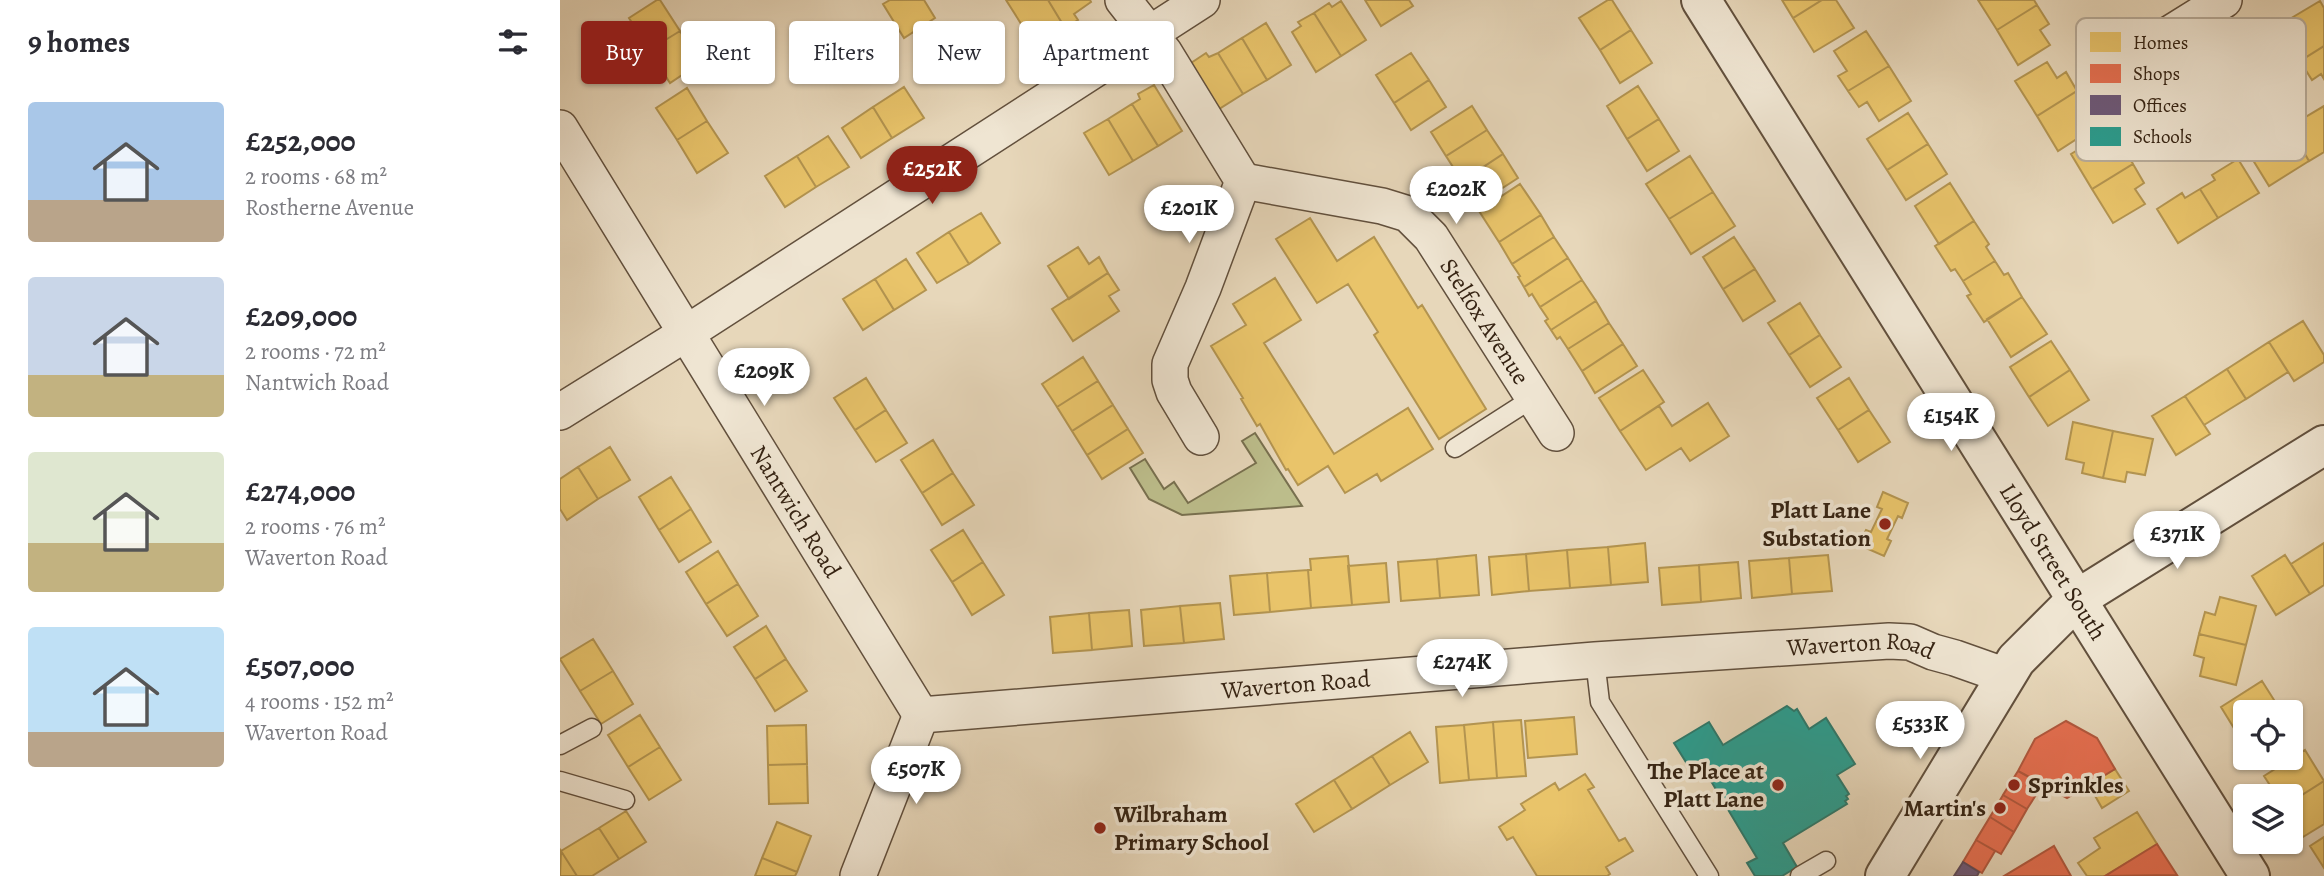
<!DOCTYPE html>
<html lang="en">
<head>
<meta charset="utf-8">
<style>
	body { margin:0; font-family:Alegreya,serif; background:#f7f7f7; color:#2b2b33; height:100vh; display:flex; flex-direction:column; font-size:26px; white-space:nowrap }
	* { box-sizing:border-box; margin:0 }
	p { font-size:23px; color:#7c7c81 }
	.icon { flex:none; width:38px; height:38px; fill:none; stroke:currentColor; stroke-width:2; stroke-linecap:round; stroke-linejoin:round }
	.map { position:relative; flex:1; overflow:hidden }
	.sheet { display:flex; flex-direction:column; background:#fff; width:560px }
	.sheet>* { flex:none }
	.guide { position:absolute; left:21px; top:21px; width:665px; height:63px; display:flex; gap:14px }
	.buttons { position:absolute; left:1673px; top:700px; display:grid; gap:14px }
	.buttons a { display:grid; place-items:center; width:70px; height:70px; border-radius:7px; background:#fff; box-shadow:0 2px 5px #0004; font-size:35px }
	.price { position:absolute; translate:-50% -60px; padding:0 16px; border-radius:24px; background:#fff; color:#222; font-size:23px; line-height:46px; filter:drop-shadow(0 2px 4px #0008) }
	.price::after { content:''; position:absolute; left:50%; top:42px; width:21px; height:16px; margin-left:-10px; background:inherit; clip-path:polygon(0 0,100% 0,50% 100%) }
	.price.on { background:#8f2418; color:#fff }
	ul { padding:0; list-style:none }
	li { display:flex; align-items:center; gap:21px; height:175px; padding:0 28px }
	li span { display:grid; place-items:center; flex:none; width:196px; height:140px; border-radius:7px; color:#555 }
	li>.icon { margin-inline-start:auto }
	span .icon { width:84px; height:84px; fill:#fffc; stroke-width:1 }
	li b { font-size:30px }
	h2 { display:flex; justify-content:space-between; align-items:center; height:84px; padding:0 28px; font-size:30px }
	.tag { padding:0 24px; border-radius:7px; background:#fff; box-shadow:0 2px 5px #0004; font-size:24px; line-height:63px }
	.tag.on { background:#8f2418; color:#fff }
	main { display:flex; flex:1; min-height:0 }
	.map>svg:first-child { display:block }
</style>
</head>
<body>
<main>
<section class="sheet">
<h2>9 homes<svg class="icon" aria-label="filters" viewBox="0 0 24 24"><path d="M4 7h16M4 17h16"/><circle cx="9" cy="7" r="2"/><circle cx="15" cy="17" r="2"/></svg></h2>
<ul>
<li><span style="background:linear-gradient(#a9c7e8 70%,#b9a48a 0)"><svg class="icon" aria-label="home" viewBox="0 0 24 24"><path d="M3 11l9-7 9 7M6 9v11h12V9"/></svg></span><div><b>£252,000</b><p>2 rooms · 68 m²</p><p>Rostherne Avenue</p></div></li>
<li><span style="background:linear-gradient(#c9d6e8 70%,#c2b280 0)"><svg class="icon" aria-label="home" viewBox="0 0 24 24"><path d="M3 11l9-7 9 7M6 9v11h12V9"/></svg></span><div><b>£209,000</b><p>2 rooms · 72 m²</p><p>Nantwich Road</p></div></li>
<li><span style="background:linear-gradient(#dfe7d0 65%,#c2b280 0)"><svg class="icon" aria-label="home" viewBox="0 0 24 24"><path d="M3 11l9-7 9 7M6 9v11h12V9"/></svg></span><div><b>£274,000</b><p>2 rooms · 76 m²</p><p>Waverton Road</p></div></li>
<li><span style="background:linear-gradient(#bfe0f5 75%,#b9a48a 0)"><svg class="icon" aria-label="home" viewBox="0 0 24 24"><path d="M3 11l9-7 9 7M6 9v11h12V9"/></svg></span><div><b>£507,000</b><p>4 rooms · 152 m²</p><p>Waverton Road</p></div></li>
</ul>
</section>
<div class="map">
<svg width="1764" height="876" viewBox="0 0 1764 876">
	<rect width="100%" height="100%" fill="#e7d7ba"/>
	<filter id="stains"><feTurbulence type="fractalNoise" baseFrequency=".00286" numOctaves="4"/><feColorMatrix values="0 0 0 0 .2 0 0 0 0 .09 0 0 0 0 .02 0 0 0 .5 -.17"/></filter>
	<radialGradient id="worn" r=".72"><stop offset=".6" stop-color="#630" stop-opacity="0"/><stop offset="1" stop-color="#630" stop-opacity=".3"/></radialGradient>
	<!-- green -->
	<path fill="#bcbd8b" stroke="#78704f" stroke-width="2" d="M695 433 742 506 622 515 589 499 570 468 585 459 604 489 614 482 628 503 696 463 682 441Z"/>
	<!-- homes -->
	<path fill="#e9c46a" stroke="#b39450" stroke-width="2" d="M97 0H100L120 31 89 50 69 18Z
		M330 0H364L375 18 344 38 323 4Z
		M446 0H488L505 28 493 35 489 30 472 41Z
		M488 0H530L531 2 514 14 518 20 505 28Z
		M805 0H849L853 6 821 26Z
		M1048 0H1052L1071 30 1040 50 1019 18Z
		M1222 0H1262L1233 18Z
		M1262 0H1276L1294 28 1254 52 1233 18Z
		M1418 0H1474L1477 5 1437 30Z
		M781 1 806 40 781 56 754 13 769 3 772 7Z
		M1760 1 1764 8V46L1740 61 1729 42 1738 37 1728 20Z
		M1477 5 1489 24 1480 30 1490 45 1458 65 1437 30Z
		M754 13 781 56 756 72 732 32 741 26 738 22Z
		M706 23 731 65 707 80 682 38Z
		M1071 30 1092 63 1060 83 1040 50Z
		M120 31 140 63 110 83 89 50Z
		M1306 31 1329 66 1288 91 1278 76 1287 71 1274 51Z
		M682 38 707 80 683 94 658 53Z
		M1764 46V79L1761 74 1752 80 1740 61Z
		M646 53 649 57 658 53 683 94 659 109 631 63Z
		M851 53 869 80 834 103 816 75Z
		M1487 62 1497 78 1506 72 1517 91 1477 116 1455 81Z
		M1329 66 1351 101 1319 121 1307 102 1299 107 1288 91Z
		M869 80 886 107 851 130 834 103Z
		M594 85 622 131 598 146 572 104 580 99 578 94Z
		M1078 86 1099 119 1067 139 1047 106Z
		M344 87 364 118 332 138 313 107Z
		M127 88 147 121 117 140 96 108Z
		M1517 91 1529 110 1520 116 1529 131 1498 151 1477 116Z
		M572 104 598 146 573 161 548 119Z
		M912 106 927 130 886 156 871 132Z
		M1764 106V152L1749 161 1732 132 1746 123 1744 118Z
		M313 107 332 138 301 158 282 128Z
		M1348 113 1368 144 1327 170 1307 139Z
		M548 119 573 161 549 175 524 133Z
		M1099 119 1119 151 1087 171 1067 139Z
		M147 121 168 153 137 173 117 140Z
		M927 130 943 154 902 181 886 156Z
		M1732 132 1749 161 1709 186 1688 152 1714 136 1717 141Z
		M1542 135 1552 151 1561 145 1573 164 1532 189 1511 154Z
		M268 136 289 167 256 187 237 156Z
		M1368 144 1387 174 1346 200 1327 170Z
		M943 154 958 178 913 207 902 190 906 188 902 181Z
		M237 156 256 187 225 207 205 176Z
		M1130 156 1153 192 1109 219 1086 184Z
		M1678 159 1699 193 1658 218 1640 189 1655 180 1652 175Z
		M1573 164 1584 183 1575 189 1585 204 1553 223 1532 189Z
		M1390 183 1414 221 1379 244 1355 206Z
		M960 184 981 215 939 242 919 211Z
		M1640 189 1658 218 1618 243 1597 209 1622 193 1625 198Z
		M1153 192 1175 226 1131 254 1109 219Z
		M421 213 440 243 409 264 389 232Z
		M981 215 994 237 952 264 939 242Z
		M750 218 777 261 814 237 858 308 862 305 926 409 879 439 814 335 818 332 788 284 757 303 716 239Z
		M1414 221 1429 244 1426 247 1435 261 1403 281 1395 269 1391 271 1375 246Z
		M389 232 409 264 377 283 357 253Z
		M994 237 1008 258 964 287 958 277 960 276 952 264Z
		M1174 237 1195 269 1163 289 1143 257Z
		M518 247 529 264 539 257 548 273 509 299 488 266Z
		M1008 258 1022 280 980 307 972 294 969 296 964 287Z
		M346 259 366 290 334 310 315 279Z
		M1435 261 1444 275 1448 273 1462 297 1424 322 1407 296 1411 294 1403 281Z
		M1195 269 1215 301 1183 321 1163 289Z
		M548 273 559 290 549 296 559 311 513 341 492 309Z
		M715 278 741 320 704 343 774 454 848 408 873 449 821 481 817 474 785 493 768 466 738 485 728 469 726 470 700 424 697 426 681 399 683 398 651 346 686 325 673 304Z
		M315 279 334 310 303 330 283 299Z
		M1022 280 1036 301 991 330 985 321 988 319 980 307Z
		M1462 297 1487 334 1451 357 1427 319Z
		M1036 301 1049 323 1008 349 1000 337 997 339 991 330Z
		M1240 303 1260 335 1229 355 1208 323Z
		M1743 321 1764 355V362L1734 381 1709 342Z
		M1049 323 1063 344 1022 371 1008 349Z
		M1260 335 1281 367 1250 387 1229 355Z
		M1491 341 1510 370 1469 397 1450 367Z
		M1709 342 1728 372 1686 399 1667 369Z
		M1063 344 1077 366 1035 393 1022 371Z
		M523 357 538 381 497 407 482 384Z
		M1667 369 1686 399 1644 425 1625 396Z
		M1083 370 1104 402 1060 431 1039 398Z
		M1510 370 1529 400 1488 426 1469 397Z
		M306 378 326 410 295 430 274 398Z
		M1289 378 1309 410 1278 430 1257 398Z
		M538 381 553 405 512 431 497 407Z
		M1625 396 1650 434 1616 455 1592 416Z
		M1148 403 1169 436 1130 461 1121 448 1086 470 1060 431 1099 406 1112 426Z
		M553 405 568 429 527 455 512 431Z
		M326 410 347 443 316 462 295 430Z
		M1309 410 1330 442 1298 462 1278 430Z
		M1513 422 1553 431 1543 478 1522 473 1524 463 1506 459Z
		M568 429 583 453 542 479 527 455Z
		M1553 431 1593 439 1585 475 1567 472 1565 482 1543 478Z
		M373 440 393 473 362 493 341 460Z
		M50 447 70 480 38 499 18 467Z
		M18 467 38 499 7 520 0 509V479Z
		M393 473 414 505 382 525 362 493Z
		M111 477 131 509 99 530 79 497Z
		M1323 492 1348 503 1342 518 1338 516 1327 539 1331 541 1324 556 1299 545 1306 530 1311 532 1322 509 1317 507Z
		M131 509 151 542 119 562 99 530Z
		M403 530 423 562 392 582 371 550Z
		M1085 543 1088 582 1051 585 1048 547Z
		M1764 543V585L1750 594 1731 564Z
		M1048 547 1051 585 1010 588 1007 550Z
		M1007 550 1010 588 969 591 966 554Z
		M158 551 178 584 146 604 126 572Z
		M966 554 969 591 932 595 929 557Z
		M916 555 919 595 880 598 877 559Z
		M1268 555 1272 591 1232 594 1229 558Z
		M1725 555 1750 594 1716 615 1692 576Z
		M788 556 792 605 751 608 748 570H751L750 559Z
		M1229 558 1232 594 1192 598 1189 561Z
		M877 559 880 598 841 601 838 562Z
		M423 562 444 595 412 615 392 582Z
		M1178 562 1181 598 1141 602 1139 565Z
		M826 563 829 602 792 605 788 566Z
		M1139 565 1141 602 1102 605 1099 568Z
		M748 570 751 608 710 612 707 573Z
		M707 573 710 612 674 615 670 576Z
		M178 584 198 616 167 636 146 604Z
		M1660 597 1696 606 1686 645 1639 634 1645 612 1655 615Z
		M660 603 664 639 624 643 620 606Z
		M620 606 624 643 584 646 581 610Z
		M569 610 572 646 532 650 529 613Z
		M529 613 532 650 493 653 490 617Z
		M206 626 226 659 195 679 174 647Z
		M1639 634 1686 645 1676 685 1640 676 1644 658 1634 655Z
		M33 639 53 671 20 691 0 659Z
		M226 659 247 691 215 711 195 679Z
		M53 671 73 704 41 724 20 691Z
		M1702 681 1721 711 1685 712V734L1680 738 1661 707Z
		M80 715 100 747 68 767 48 735Z
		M1014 717 1017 754 968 758 965 721Z
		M961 720 966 776 937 778 933 722Z
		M933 722 937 778 909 780 904 725Z
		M246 725 247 764 208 765 207 726Z
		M904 725 909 780 880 783 876 727Z
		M850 732 868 762 830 785 812 756Z
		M100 747 121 780 89 800 68 767Z
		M1745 750 1764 781 1731 802V796H1717L1704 776Z
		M812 756 830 785 792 809 774 780Z
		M247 764 248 803 209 804 208 765Z
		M1555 769 1569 791 1542 808 1529 785Z
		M1025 774 1034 787 1028 790 1059 841 1065 838 1073 851 1046 867 1050 874 1047 876H977L953 837 947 840 939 827 965 810 961 804 995 783 999 790Z
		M774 780 792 809 754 832 736 804Z
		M1764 781V824L1743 837 1731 818V802Z
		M66 811 86 842 59 859 39 828Z
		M1577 812 1597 844 1545 876H1527L1518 863 1540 848 1534 838Z
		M217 822 251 836 237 872 202 858Z
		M39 828 59 859 32 876H17L1 851Z
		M1764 837V868L1750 846Z
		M1 851 17 876H0Z
		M202 858 237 872 235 876H195Z"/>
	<!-- shops -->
	<path fill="#e76f51" stroke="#b2583e" stroke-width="2" d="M1506 721 1537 738 1555 769 1507 798 1458 771 1475 739Z
		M1458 771 1483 784 1467 809 1443 795Z
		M1443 795 1467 809 1454 832 1430 817Z
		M1430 817 1454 832 1441 854 1416 840Z
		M1416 840 1435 851 1422 873 1403 862Z
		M1597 844 1617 875 1545 876Z
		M1494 846 1511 876H1444Z"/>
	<!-- offices -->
	<path fill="#6d597a" stroke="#5c495b" stroke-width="2" d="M1403 862 1419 872 1417 876H1394Z"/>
	<!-- schools -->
	<path fill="#2a9d8f" stroke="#2d786a" stroke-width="2" d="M1227 706 1234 711 1237 709 1249 729 1266 718 1295 764 1277 775 1289 794 1286 796 1288 799 1285 801 1287 804 1223 843 1237 867 1222 876H1195L1187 863 1197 858 1139 761 1129 767 1114 743 1149 722 1163 745Z"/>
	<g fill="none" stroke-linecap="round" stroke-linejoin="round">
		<!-- service casing -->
		<g stroke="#62503d" stroke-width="21">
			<path id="service" d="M895 448 973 398
				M1035 660 1040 702 1149 876
				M0 745 32 728
				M0 781 65 800
				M1240 876 1266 861"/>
		</g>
		<!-- minor casing -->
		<g stroke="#62503d" stroke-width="38">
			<g id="minor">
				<path d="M563 0 604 52 683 181 643 288 610 364V380L614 392 641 437"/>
				<path d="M1603 38 1664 0"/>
				<path id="s1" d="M0 128 361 715"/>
				<path id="s2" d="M683 181 822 206 848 214 871 237 996 433"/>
				<path d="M0 412 125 334 642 0"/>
				<path id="s3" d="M361 715 1035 660 1329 641 1350 642 1373 652 1395 658 1446 676"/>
				<path d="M298 876 361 715"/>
			</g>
		</g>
		<!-- tertiary casing -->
		<g stroke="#62503d" stroke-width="42">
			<g id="tertiary">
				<path id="s4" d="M1141 0 1690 876"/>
				<path d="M1325 876 1456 660 1517 599 1764 445"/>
			</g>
		</g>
		<!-- service -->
		<use href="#service" stroke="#efe5d2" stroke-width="18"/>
		<!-- minor -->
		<use href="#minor" stroke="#efe5d2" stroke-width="35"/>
		<!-- tertiary -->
		<use href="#tertiary" stroke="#efe5d2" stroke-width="38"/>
	</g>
	<!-- markers -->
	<g fill="#8f2418" stroke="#efe5d2" stroke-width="2.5">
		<circle cx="1325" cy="524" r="7"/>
		<circle cx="1218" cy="785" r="7"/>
		<circle cx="1454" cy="785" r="7"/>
		<circle cx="1440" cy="808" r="7"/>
		<circle cx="540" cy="828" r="7"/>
	</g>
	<g text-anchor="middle" stroke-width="7" stroke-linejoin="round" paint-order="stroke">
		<!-- street labels -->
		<g font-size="24" fill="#352313" stroke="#efe5d2">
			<text dy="8" stroke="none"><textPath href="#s2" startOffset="301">Stelfox Avenue</textPath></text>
			<text dy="8" stroke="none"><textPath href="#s1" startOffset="450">Nantwich Road</textPath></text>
			<text dy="8" stroke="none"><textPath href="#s4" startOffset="663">Lloyd Street South</textPath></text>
			<text dy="8" stroke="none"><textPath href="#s3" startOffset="943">Waverton Road</textPath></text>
			<text dy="8" stroke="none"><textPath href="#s3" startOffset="376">Waverton Road</textPath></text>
		</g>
		<!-- poi labels -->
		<g font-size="24" font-weight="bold" fill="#352313" stroke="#efe5d2" text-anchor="end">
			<text x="1311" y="518">Platt Lane<tspan x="1311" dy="28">Substation</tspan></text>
			<text x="1204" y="779">The Place at<tspan x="1204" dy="28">Platt Lane</tspan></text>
			<text x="1468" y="793" text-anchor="start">Sprinkles</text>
			<text x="1426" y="816">Martin's</text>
			<text x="554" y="822" text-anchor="start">Wilbraham<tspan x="554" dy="28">Primary School</tspan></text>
		</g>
	</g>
	<!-- legend -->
	<rect x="1516" y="18" width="230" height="143" rx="10" fill="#efe5d2" stroke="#b7ab99" stroke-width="2"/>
	<rect x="1530" y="32" width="31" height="20" fill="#e9c46a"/>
	<rect x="1530" y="64" width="31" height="19" fill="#e76f51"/>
	<rect x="1530" y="95" width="31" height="20" fill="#6d597a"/>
	<rect x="1530" y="127" width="31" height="19" fill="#2a9d8f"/>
	<g font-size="19" fill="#352313">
		<text x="1573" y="49">Homes</text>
		<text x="1573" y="80">Shops</text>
		<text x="1573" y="112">Offices</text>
		<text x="1573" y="143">Schools</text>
	</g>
	<rect width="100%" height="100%" filter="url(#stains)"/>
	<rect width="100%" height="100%" fill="url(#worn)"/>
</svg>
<div class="buttons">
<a><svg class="icon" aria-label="locate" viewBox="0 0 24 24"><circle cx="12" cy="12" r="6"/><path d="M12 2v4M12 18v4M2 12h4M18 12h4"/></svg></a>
<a><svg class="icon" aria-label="layers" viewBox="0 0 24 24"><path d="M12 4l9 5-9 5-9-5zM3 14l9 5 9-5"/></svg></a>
</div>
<b class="price on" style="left:372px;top:206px">£252K</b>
<b class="price" style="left:896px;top:226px">£202K</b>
<b class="price" style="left:629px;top:245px">£201K</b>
<b class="price" style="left:204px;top:408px">£209K</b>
<b class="price" style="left:1391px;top:453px">£154K</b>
<b class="price" style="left:1617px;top:571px">£371K</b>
<b class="price" style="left:902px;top:699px">£274K</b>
<b class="price" style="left:1360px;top:761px">£533K</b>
<b class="price" style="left:356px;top:806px">£507K</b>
<div class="guide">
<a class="tag on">Buy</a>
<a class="tag">Rent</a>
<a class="tag">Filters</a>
<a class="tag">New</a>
<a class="tag">Apartment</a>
</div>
</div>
</main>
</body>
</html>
